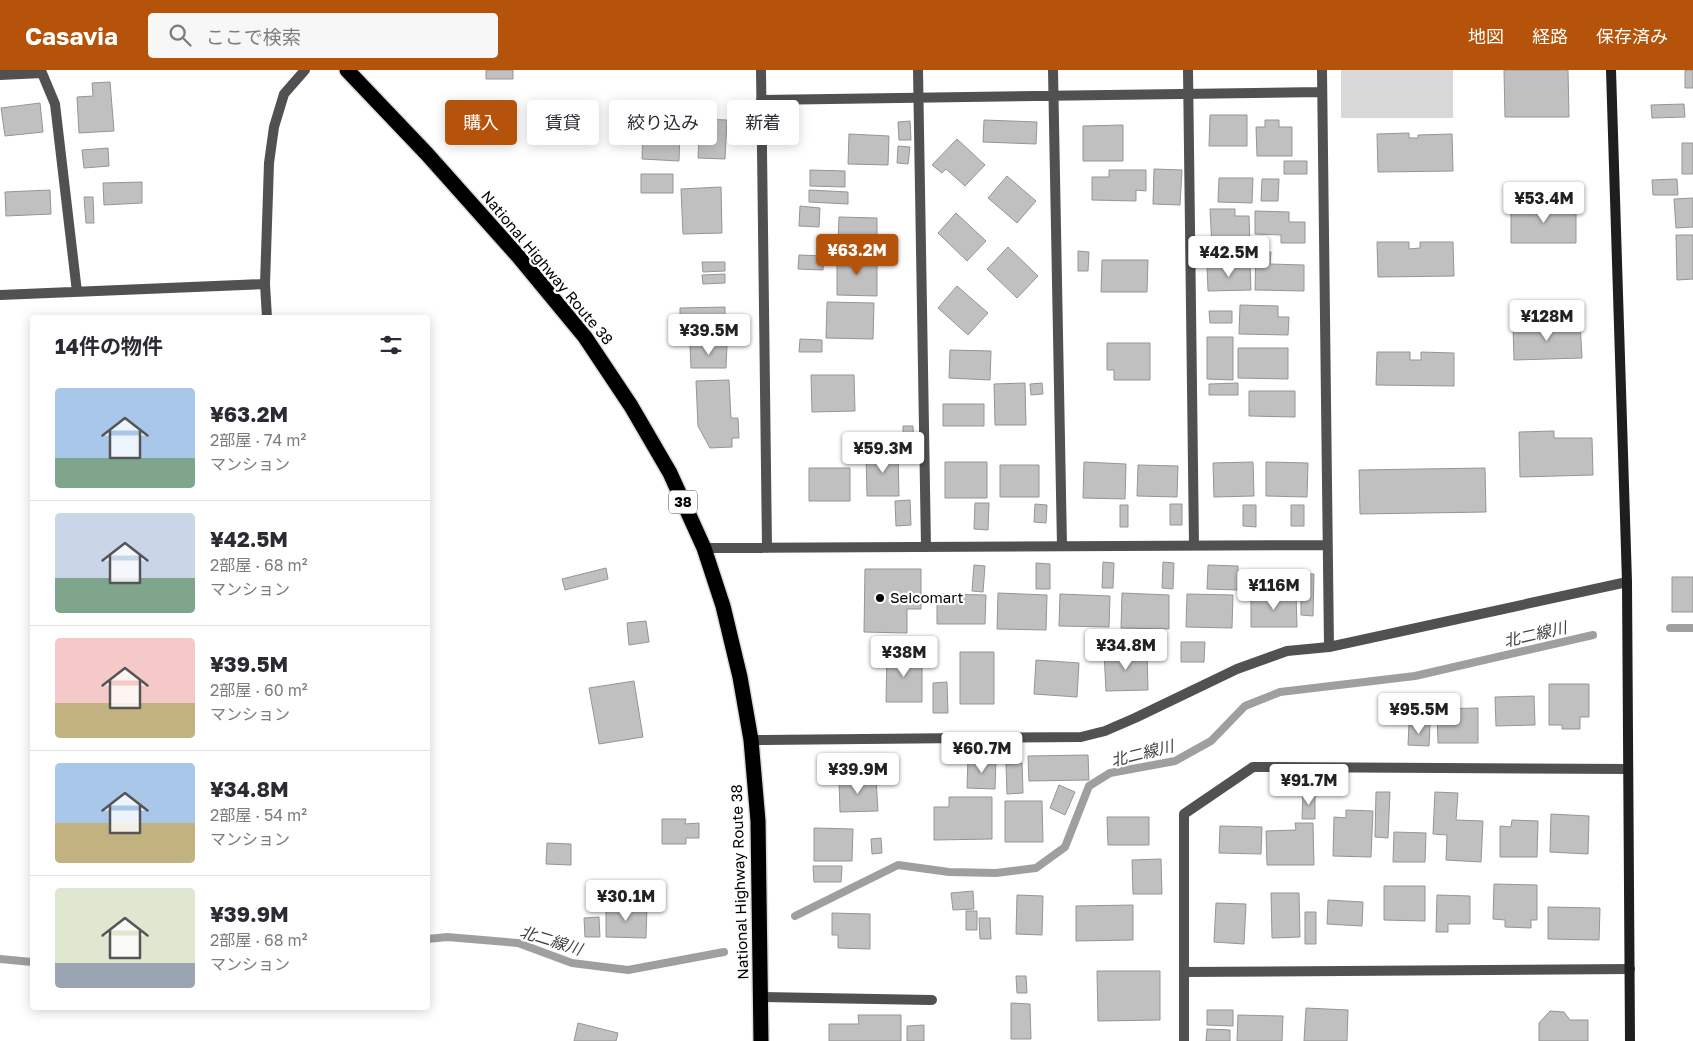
<!DOCTYPE html>
<html lang="ja">
<head>
<meta charset="utf-8">
<style>
	body { margin:0; font-family:"Golos Text","Noto Sans JP",sans-serif; background:#f7f7f7; color:#2b2b33; height:100vh; display:flex; flex-direction:column; font-size:19px; white-space:nowrap }
	* { box-sizing:border-box; margin:0 }
	p { font-size:16px; color:#7c7c81 }
	.icon { flex:none; width:28px; height:28px; fill:none; stroke:currentColor; stroke-width:2; stroke-linecap:round; stroke-linejoin:round }
	.map { position:relative; flex:1; overflow:hidden }
	.sheet { position:absolute; left:30px; top:245px; width:400px; height:695px; display:flex; flex-direction:column; background:#fff; border-radius:5px; box-shadow:0 2px 12px #0003 }
	.sheet>* { flex:none }
	.guide { position:absolute; left:445px; top:30px; width:475px; height:45px; display:flex; gap:10px }
	.price { position:absolute; translate:-50% -42px; padding:0 11px; border-radius:5px; background:#fff; color:#222; font-size:16px; line-height:32px; filter:drop-shadow(0 1px 2px #0008) }
	.price::after { content:''; position:absolute; left:50%; top:30px; width:15px; height:11px; margin-left:-8px; background:inherit; clip-path:polygon(0 0,100% 0,50% 100%) }
	.price.selected { background:#b45309; color:#fff }
	ul { padding:0; list-style:none }
	li { display:flex; align-items:center; gap:15px; height:125px; padding:0 25px }
	li+li { border-top:1px solid #e1e1e2 }
	li span { display:grid; place-items:center; flex:none; width:140px; height:100px; border-radius:5px; color:#555 }
	li>.icon { margin-inline-start:auto }
	span .icon { width:60px; height:60px; fill:#fffc; stroke-width:1 }
	li b { font-size:21px }
	h2 { display:flex; justify-content:space-between; align-items:center; height:60px; padding:0 25px; font-size:21px }
	.chip { padding:0 18px; border-radius:5px; background:#fff; box-shadow:0 2px 12px #0003; font-size:18px; line-height:45px }
	.chip.selected { background:#b45309; color:#fff }
	header { display:flex; align-items:center; gap:30px; box-sizing:border-box; height:70px; padding:0 25px; background:#b45309; color:#fff }
	header strong { font-size:24px }
	nav { display:flex; gap:28px; margin-inline-start:auto; font-size:18px }
	.search { width:350px; height:45px; background:#f7f7f7; display:flex; align-items:center; gap:12px; box-sizing:border-box; padding:0 18px; border-radius:5px; color:#7c7c81; font-size:19px }
	.map>svg:first-child { display:block }
</style>
</head>
<body>
<header>
<strong>Casavia</strong>
<div class="search"><svg class="icon" aria-label="search" viewBox="0 0 24 24"><circle cx="10" cy="10" r="6"/><path d="M15 15l6 6"/></svg>ここで検索</div>
<nav><a>地図</a><a>経路</a><a>保存済み</a></nav>
</header>
<div class="map">
<svg width="1693" height="971" viewBox="0 0 1693 971">
	<rect width="100%" height="100%" fill="#fff"/>
	<!-- green -->
	<path fill="#d8d8d8" d="M1341 0H1453V48H1341Z"/>
	<g fill="none" stroke-linecap="round" stroke-linejoin="round">
		<!-- stream -->
		<path stroke="#9f9f9f" stroke-width="8" d="M1670 558H1693
			M795 846 898 795 949 802 996 803 1036 798 1065 777 1089 716 1110 703 1175 691 1211 671 1245 636 1280 622 1415 606 1593 565
			M428 869 447 867 518 873 572 893 628 900 724 882
			M0 889 32 892"/>
	</g>
	<!-- building -->
	<path fill="#c0c0c0" stroke="#959595" d="M486 0H513V9H486Z
		M1504 0H1568L1569 47H1505Z
		M1685 0H1693V18H1685Z
		M110 12 114 61 79 63 77 27 93 26 92 13Z
		M40 33 43 62 5 66 1 38Z
		M1684 34 1685 47 1652 48 1651 35Z
		M1210 45H1247V76H1209Z
		M700 49 727 50 725 89 698 88Z
		M984 50 1037 52 1036 74 983 72Z
		M1265 50H1279V57H1292V86H1257L1256 57H1265Z
		M910 51 911 70H899L898 52Z
		M1123 55V91H1083V56Z
		M643 57 680 58 679 91 642 89Z
		M1409 63V68H1418V65L1452 64 1453 101 1378 102 1377 64Z
		M849 64 889 66 888 95 848 94Z
		M957 69 985 95 965 116 946 99 942 103 932 95Z
		M1682 73H1693V104H1682Z
		M898 76 910 77 908 94 897 93Z
		M108 78 109 96 84 98 82 80Z
		M1284 91H1307V104H1284Z
		M1154 99 1182 100 1180 135 1153 134Z
		M810 100 845 101V117L810 116Z
		M1109 100H1146V121L1136 120V131L1092 130V107H1109Z
		M641 104H673V123H641Z
		M1007 106 1036 131 1017 153 988 128Z
		M1219 108H1253L1252 133 1218 132Z
		M1262 109H1279L1278 131H1261Z
		M1677 109 1678 125H1653L1652 110Z
		M142 112V133L104 135 103 113Z
		M721 117 722 163 683 164 681 119Z
		M50 120 51 144 6 146 5 122Z
		M809 120 848 122V134L809 132Z
		M84 127H93L94 153H86Z
		M1693 128V157L1676 158 1674 129Z
		M1535 135V139H1548V135H1576V173H1511V136Z
		M800 136 820 138 819 157 799 156Z
		M1210 139H1235V146H1249L1250 177 1212 178Z
		M1255 141 1289 142V152H1305V173H1281V165L1255 164Z
		M956 143 986 171 967 191 938 163Z
		M839 147 877 148V177L838 176Z
		M1676 165H1693V209L1677 210Z
		M1377 172H1409V179L1420 178V172H1453L1454 206 1378 207Z
		M1008 177 1038 206 1017 228 987 199Z
		M1078 181 1089 182 1088 201H1078Z
		M1256 182H1271L1270 194 1304 195V221L1255 220Z
		M799 185 824 186 823 200 798 199Z
		M837 187H877V226L837 225Z
		M1102 190H1148L1147 222H1101Z
		M702 192H725V201L703 202Z
		M1207 195H1250L1251 220 1208 221Z
		M725 204V213L703 214 702 205Z
		M957 216 988 243 968 265 938 238Z
		M827 232 874 233 873 269 826 268Z
		M1240 235 1278 236V247H1289L1288 265 1239 264Z
		M725 237V268H680V238Z
		M1209 241H1232V253H1210Z
		M1550 253H1580L1582 288 1514 290 1513 255 1541 254 1542 258 1550 257Z
		M1207 267H1233V310L1207 309Z
		M800 269 822 270V282H799Z
		M1107 273H1150V310H1114V300H1107Z
		M690 275H727L726 298H691Z
		M1238 278H1288V309L1238 308Z
		M950 280 991 281 990 310 949 308Z
		M1377 282H1410V290H1421V282L1454 283V316L1376 315Z
		M811 305H854L855 341 812 342Z
		M729 310 731 348H738L739 368H732V377L710 378 698 356 696 311Z
		M1025 313 1026 355H995L994 314Z
		M1042 313 1043 324 1031 325 1030 314Z
		M1238 313V325H1209V314Z
		M1249 321H1295V347L1249 346Z
		M943 334H984V356H943Z
		M903 356H913L914 380 903 381Z
		M1554 361V368H1592L1593 405 1520 407 1519 362Z
		M898 382 899 426H867L866 383Z
		M945 392H987V428H945Z
		M1084 392 1126 394 1125 429 1083 428Z
		M1253 392 1254 426 1214 427 1213 393Z
		M1266 392 1308 393 1307 427 1266 426Z
		M1000 395H1039V427H1000Z
		M1138 395 1178 396 1177 427 1137 426Z
		M809 398H850V431H809Z
		M1485 398 1486 442 1360 444 1359 400Z
		M910 430 911 455 896 456 895 431Z
		M975 433H989L988 460 974 459Z
		M1035 434 1047 435 1046 453 1034 452Z
		M1170 434H1182V455H1170Z
		M1120 435H1128V457H1120Z
		M1243 435H1256V457L1243 456Z
		M1291 435H1304V456H1291Z
		M1103 492 1114 493 1113 518H1102Z
		M1163 492 1174 493 1173 519 1162 518Z
		M1036 493 1050 494V519H1036Z
		M974 495 985 496 983 522 972 521Z
		M1208 495 1238 496V520L1207 519Z
		M606 498 608 509 565 520 562 509Z
		M865 499H921V539H907V563L864 562Z
		M1301 504H1314L1313 546 1301 545Z
		M1672 507H1693V542H1672Z
		M998 523 1047 525 1046 560 997 559Z
		M1122 523 1169 525V559L1121 558Z
		M937 524 986 525 985 554H937Z
		M1060 524 1110 526 1109 557 1059 556Z
		M1187 524 1233 525 1232 558 1186 557Z
		M1251 525H1296L1297 557H1251Z
		M646 551 649 572 629 575 627 553Z
		M1181 572H1205L1204 592H1181Z
		M1147 581 1148 620 1106 621 1104 582Z
		M960 582H994V634H960Z
		M887 584 922 585V632H886Z
		M1036 590 1079 593 1077 627 1034 624Z
		M634 611 643 667 599 674 589 618Z
		M947 612 948 643H933V613Z
		M1549 614H1589V647H1580V659H1562V655H1549Z
		M1534 626 1535 655 1496 656 1495 627Z
		M1478 638V673H1438L1437 639Z
		M1409 654H1430L1429 676 1408 675Z
		M1088 685 1089 710 1029 711 1028 686Z
		M968 688 996 689 995 719 967 718Z
		M1022 693 1023 723 1007 724 1006 694Z
		M876 708 878 741 840 742 839 710Z
		M1059 715 1075 722 1065 745 1050 738Z
		M1303 722H1315V749H1302Z
		M1376 722H1390L1388 768 1375 767Z
		M1435 722 1458 723 1456 750 1483 751 1481 792 1446 790 1447 765 1433 764Z
		M949 727H992V769L934 770V737H949Z
		M1005 731H1042L1043 772H1005Z
		M1346 740 1373 741 1371 787 1333 786 1334 747 1346 748Z
		M1551 744 1589 746 1588 784 1550 782Z
		M1107 747H1149V775H1108Z
		M662 749H686L685 754 699 753V768H686V774H662Z
		M1512 750 1538 751 1537 787H1500V756L1511 757Z
		M1295 753H1313L1314 795H1267L1266 761 1296 760Z
		M1220 756 1262 757 1261 784 1219 783Z
		M814 758 853 759 852 791H814Z
		M1394 762 1426 763 1425 792H1393Z
		M881 768 882 783 872 784 871 769Z
		M547 773 571 774V795L546 794Z
		M1161 789 1162 824H1133L1132 790Z
		M813 796H842L841 812H814Z
		M1494 814 1537 815V850H1531V858L1505 857V850L1493 849Z
		M1384 816H1425V851L1384 850Z
		M973 821 974 839 953 840 951 823Z
		M1271 823H1299L1300 867 1272 868Z
		M1017 825 1043 826 1042 865 1016 864Z
		M1437 825 1470 826V854H1448V862H1436Z
		M1328 830 1363 832 1362 856 1327 854Z
		M1216 833 1246 834 1244 874 1214 872Z
		M1133 835V870L1076 871V836Z
		M606 836H647L646 868 606 867Z
		M1548 837 1600 838 1599 870 1548 869Z
		M966 841H977V860H966Z
		M1305 842H1316V874H1305Z
		M832 843 870 844V879L838 878V865H832Z
		M599 847 600 867H585L584 848Z
		M979 848H990L991 869H980Z
		M1097 901H1160V950L1098 951Z
		M1016 906H1026L1027 923H1017Z
		M1011 933 1030 934 1031 969H1011Z
		M1306 938 1348 940 1347 971H1304Z
		M1207 940H1233V956L1207 955Z
		M1550 941 1564 942 1570 950H1588V971H1539V953Z
		M858 945H901V971H829V954H859Z
		M1238 945 1283 946 1282 971H1237Z
		M578 953 618 963 616 971H574Z
		M924 955V971H907V956Z
		M1207 959 1230 960V971H1206Z"/>
	<g fill="none" stroke-linecap="round" stroke-linejoin="round">
		<!-- highway casing -->
		<g stroke="#dbdbdb" stroke-width="18">
			<path id="highway" d="M347 0 427 84 518 186 585 267 631 336 670 403 704 478 723 536 740 607 751 670 758 751 761 971"/>
		</g>
		<!-- lane -->
		<path stroke="#515151" stroke-width="10" d="M918 0 926 477
			M1188 0 1194 475
			M0 5 42 3 55 34 77 222
			M0 225 265 214
			M761 927 932 930"/>
		<!-- street -->
		<path stroke="#515151" stroke-width="10" d="M761 0 767 478
			M1053 0 1062 476
			M1322 0 1329 577
			M761 30 1322 22
			M267 248 265 214 269 93 274 57 284 24 305 0
			M704 478 1326 475
			M751 670 1081 667 1105 661 1135 648 1237 599 1287 581 1329 577 1627 512
			M1184 902 1630 899
			M1184 971V744L1253 697 1628 699"/>
		<!-- secondary -->
		<path stroke="#1e1e1e" stroke-width="10" d="M1611 0 1627 512 1630 971"/>
		<!-- highway -->
		<use href="#highway" stroke="#000" stroke-width="15"/>
	</g>
	<!-- markers -->
	<circle fill="#000" stroke="#fff" stroke-width="2" cx="880" cy="528" r="5"/>
	<g text-anchor="middle" stroke-width="4.5" stroke-linejoin="round" paint-order="stroke">
		<!-- shield labels -->
		<rect fill="#fff" stroke="#4c4c4c" stroke-width="1" x="669" y="420.5" width="28" height="23" rx="4"/>
		<g font-size="14" font-weight="bold" fill="#000">
			<text x="683" y="437">38</text>
		</g>
		<!-- street labels -->
		<g font-size="15" fill="#000" stroke="#fff">
			<text transform="translate(547 198) rotate(50)" y="5">National Highway Route 38</text>
			<text transform="translate(740 812) rotate(-92)" y="5">National Highway Route 38</text>
		</g>
		<!-- poi labels -->
		<g font-size="15" fill="#000" stroke="#fff" text-anchor="start">
			<text x="890" y="533">Seicomart</text>
		</g>
		<!-- water labels -->
		<g font-size="16" font-style="italic" fill="#404040" stroke="#fff">
			<text transform="translate(1535 564) rotate(-13)" y="6">北二線川</text>
			<text transform="translate(1142 683) rotate(-14)" y="6">北二線川</text>
			<text transform="translate(551 870) rotate(17)" y="6">北二線川</text>
		</g>
	</g>
</svg>
<b class="price" style="left:1544px;top:154px">¥53.4M</b>
<b class="price selected" style="left:857px;top:206px">¥63.2M</b>
<b class="price" style="left:1229px;top:208px">¥42.5M</b>
<b class="price" style="left:1547px;top:272px">¥128M</b>
<b class="price" style="left:709px;top:286px">¥39.5M</b>
<b class="price" style="left:883px;top:404px">¥59.3M</b>
<b class="price" style="left:1274px;top:541px">¥116M</b>
<b class="price" style="left:1126px;top:601px">¥34.8M</b>
<b class="price" style="left:904px;top:608px">¥38M</b>
<b class="price" style="left:1419px;top:665px">¥95.5M</b>
<b class="price" style="left:982px;top:704px">¥60.7M</b>
<b class="price" style="left:858px;top:725px">¥39.9M</b>
<b class="price" style="left:1309px;top:736px">¥91.7M</b>
<b class="price" style="left:626px;top:852px">¥30.1M</b>
<div class="guide">
<a class="chip selected">購入</a>
<a class="chip">賃貸</a>
<a class="chip">絞り込み</a>
<a class="chip">新着</a>
</div>
<section class="sheet">
<h2>14件の物件<svg class="icon" aria-label="filters" viewBox="0 0 24 24"><path d="M4 7h16M4 17h16"/><circle cx="9" cy="7" r="2"/><circle cx="15" cy="17" r="2"/></svg></h2>
<ul>
<li><span style="background:linear-gradient(#a9c7e8 70%,#7fa58c 0)"><svg class="icon" aria-label="home" viewBox="0 0 24 24"><path d="M3 11l9-7 9 7M6 9v11h12V9"/></svg></span><div><b>¥63.2M</b><p>2部屋 · 74 m²</p><p>マンション</p></div></li>
<li><span style="background:linear-gradient(#c9d6e8 65%,#7fa58c 0)"><svg class="icon" aria-label="home" viewBox="0 0 24 24"><path d="M3 11l9-7 9 7M6 9v11h12V9"/></svg></span><div><b>¥42.5M</b><p>2部屋 · 68 m²</p><p>マンション</p></div></li>
<li><span style="background:linear-gradient(#f6c9c9 65%,#c2b280 0)"><svg class="icon" aria-label="home" viewBox="0 0 24 24"><path d="M3 11l9-7 9 7M6 9v11h12V9"/></svg></span><div><b>¥39.5M</b><p>2部屋 · 60 m²</p><p>マンション</p></div></li>
<li><span style="background:linear-gradient(#a9c7e8 60%,#c2b280 0)"><svg class="icon" aria-label="home" viewBox="0 0 24 24"><path d="M3 11l9-7 9 7M6 9v11h12V9"/></svg></span><div><b>¥34.8M</b><p>2部屋 · 54 m²</p><p>マンション</p></div></li>
<li><span style="background:linear-gradient(#dfe7d0 75%,#9aa5b1 0)"><svg class="icon" aria-label="home" viewBox="0 0 24 24"><path d="M3 11l9-7 9 7M6 9v11h12V9"/></svg></span><div><b>¥39.9M</b><p>2部屋 · 68 m²</p><p>マンション</p></div></li>
</ul>
</section>
</div>
</body>
</html>
